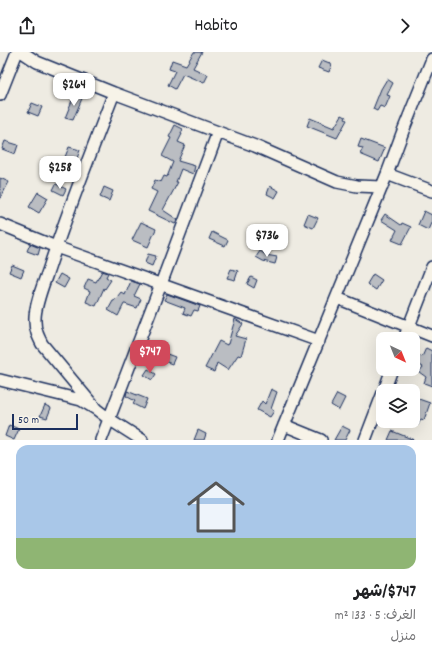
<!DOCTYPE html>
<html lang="ar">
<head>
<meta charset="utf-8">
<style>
	body { margin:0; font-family:Dekko,"Playpen Sans Arabic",sans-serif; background:#f2f2f2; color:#202124; direction:rtl; height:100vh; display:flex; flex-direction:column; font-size:15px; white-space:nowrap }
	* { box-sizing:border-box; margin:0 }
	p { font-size:13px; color:#757577 }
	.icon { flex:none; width:22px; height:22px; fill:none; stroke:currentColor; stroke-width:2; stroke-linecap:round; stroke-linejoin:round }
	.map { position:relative; height:388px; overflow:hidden; direction:ltr }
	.details { display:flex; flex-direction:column; background:#fff; flex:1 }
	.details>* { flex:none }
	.needle { width:26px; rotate:137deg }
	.controls { position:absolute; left:376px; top:280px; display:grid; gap:8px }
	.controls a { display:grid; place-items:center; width:44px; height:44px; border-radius:8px; background:#fff; box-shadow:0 4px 16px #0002; font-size:20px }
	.scale { position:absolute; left:12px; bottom:10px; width:66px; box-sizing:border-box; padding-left:4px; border:2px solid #1b2f5e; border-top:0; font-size:11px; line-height:14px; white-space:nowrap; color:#1b2f5e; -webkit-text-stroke:3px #f7f3e8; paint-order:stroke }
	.price { position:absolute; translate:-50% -34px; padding:0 9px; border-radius:8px; background:#fff; color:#222; font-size:13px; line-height:26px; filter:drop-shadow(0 1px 2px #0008) }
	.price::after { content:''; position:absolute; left:50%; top:24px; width:12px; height:9px; margin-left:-6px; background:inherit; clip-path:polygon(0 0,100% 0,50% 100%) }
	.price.on { background:#d1495b; color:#fff }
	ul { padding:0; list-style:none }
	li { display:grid; align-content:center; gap:8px; height:212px; padding:0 16px }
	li+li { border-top:1px solid #e0e0e0 }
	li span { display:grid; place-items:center; height:124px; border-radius:12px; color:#555 }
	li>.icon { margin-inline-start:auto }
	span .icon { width:72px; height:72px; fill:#fffc; stroke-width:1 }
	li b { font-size:17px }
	header { display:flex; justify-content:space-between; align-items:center; height:52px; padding:0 16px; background:#fff; font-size:18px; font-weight:600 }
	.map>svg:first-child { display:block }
</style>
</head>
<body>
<header><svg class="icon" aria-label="forward" viewBox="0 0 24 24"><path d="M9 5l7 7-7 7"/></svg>Habito<svg class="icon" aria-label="share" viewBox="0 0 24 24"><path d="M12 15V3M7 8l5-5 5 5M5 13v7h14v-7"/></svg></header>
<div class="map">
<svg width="432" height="388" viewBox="0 0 432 388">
	<rect width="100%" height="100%" fill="#eeebe2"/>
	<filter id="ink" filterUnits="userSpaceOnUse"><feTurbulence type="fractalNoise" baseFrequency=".025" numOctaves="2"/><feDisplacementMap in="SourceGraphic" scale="8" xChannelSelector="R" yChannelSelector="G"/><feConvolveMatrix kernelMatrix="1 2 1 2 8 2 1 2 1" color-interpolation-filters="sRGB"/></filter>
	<g filter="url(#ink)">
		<!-- building -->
		<path fill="#babdc2" stroke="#1b2f5e" d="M194 0H202L193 16 208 23 204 31 183 22 175 37 168 33 175 19 169 17 172 8 186 13Z
			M322 8 332 12 329 20 318 16Z
			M387 27 393 31 387 43 390 44 385 56 380 54 377 59 373 57 381 37Z
			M75 41 83 44 73 68 65 66Z
			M32 51 42 55 38 64 28 60Z
			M342 63 346 65 345 67 347 68 337 86 307 74 310 66 334 76Z
			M175 73 183 77 181 82H182L178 90 185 93 178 109 195 114 193 122 181 117 176 130H178L163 158 178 168 175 172 148 159 157 140 151 137 155 128 161 130 164 124 167 125 173 110 162 104 171 86 169 85Z
			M361 87 385 96 379 110 360 102 363 96 358 95Z
			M5 89 18 93 15 102 2 97Z
			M69 95 80 98 71 123 59 117 65 105Z
			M0 126 9 130 0 147Z
			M56 132 66 137 63 143 53 138Z
			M270 134 279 139 275 146 267 142Z
			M104 135 113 139 109 149 100 145Z
			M38 140 48 146 39 161 29 155Z
			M424 159 432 163V169L428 178 418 173Z
			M308 162 318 166 313 176 304 172Z
			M385 162 401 173 402 171 411 175 402 192 392 188 397 178 381 168Z
			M141 170 156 177 148 195 132 188Z
			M212 180 228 188 225 194 209 187Z
			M30 192 40 196 38 203 27 199Z
			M260 199 266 203 277 205 275 212 263 209 256 205Z
			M148 202 156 204 152 214 145 211Z
			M12 213 24 218 21 225 9 220Z
			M231 217 238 219 235 228 227 226Z
			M102 219 108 221 106 225 111 228 105 237 104 236 96 254 86 250 90 239 84 236 88 227 96 230Z
			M60 222 69 227 64 236 55 231Z
			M373 222 382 228 376 238 367 232Z
			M251 225 257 228 254 236 247 232Z
			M131 229 140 232 134 244 141 247 137 256 125 252H124L118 264 108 258 113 249H114L121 240 125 243Z
			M167 242 200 254 198 259 194 258 191 264 183 261 185 256 164 248Z
			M235 267 243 272 235 284 246 287 241 304 238 303 228 318 217 311 214 320 205 316 219 289 227 293V292H228Z
			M426 296 432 299V334L424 331 426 325 419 320 423 315 413 309V300L422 305Z
			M167 302 175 305 172 312 164 309Z
			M148 317 156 322 152 328 144 323Z
			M271 337 277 340 271 357 274 359 270 365 257 358 262 349 265 352Z
			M127 339 147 347 143 357 133 352 135 349 126 344Z
			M337 342 345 346 339 358 331 353Z
			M413 345 430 351 424 368 421 367 418 373 413 370Z
			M45 353 51 356 47 366 40 364Z
			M9 373 19 377 14 388 5 384Z
			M342 374 350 378 345 388H334Z
			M198 378 206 382 204 388H194Z
			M392 379 414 388H388Z"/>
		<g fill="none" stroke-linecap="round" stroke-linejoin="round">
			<!-- minor casing -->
			<g stroke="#1b2f5e" stroke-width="14">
				<path id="minor" d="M22 0 37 10 114 41 255 94 337 130 357 134 382 135
					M0 43 17 0
					M387 122 432 139
					M0 172 56 195 319 289
					M337 246 432 284
					M404 287 432 215
					M0 328 81 348 96 357 109 367 142 388
					M384 339 392 317
					M96 357 42 292C38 284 35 278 35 269 34 253 45 229 50 213 69 155 92 98 114 41
					M284 373 321 388
					M101 388 161 232 218 80
					M278 388 387 122 403 79 432 7
					M365 388 383 341"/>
			</g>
			<!-- minor -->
			<use href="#minor" stroke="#f7f3e8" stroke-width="11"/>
		</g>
	</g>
</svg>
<div class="controls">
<a><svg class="needle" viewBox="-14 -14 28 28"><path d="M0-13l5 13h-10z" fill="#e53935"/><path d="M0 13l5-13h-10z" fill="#757577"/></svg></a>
<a><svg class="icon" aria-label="layers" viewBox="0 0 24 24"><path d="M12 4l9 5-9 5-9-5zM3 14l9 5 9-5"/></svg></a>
</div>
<div class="scale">50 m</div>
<b class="price" style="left:74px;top:55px">$264</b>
<b class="price" style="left:60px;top:138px">$258</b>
<b class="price" style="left:267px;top:206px">$736</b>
<b class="price on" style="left:150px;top:322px">$747</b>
</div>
<section class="details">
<ul>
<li><span style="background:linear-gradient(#a9c7e8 75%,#8fb573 0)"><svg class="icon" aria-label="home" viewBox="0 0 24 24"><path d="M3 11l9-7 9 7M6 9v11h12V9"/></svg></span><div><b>$747/شهر</b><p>الغرف: 5 · 133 m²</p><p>منزل</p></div></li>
</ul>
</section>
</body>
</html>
